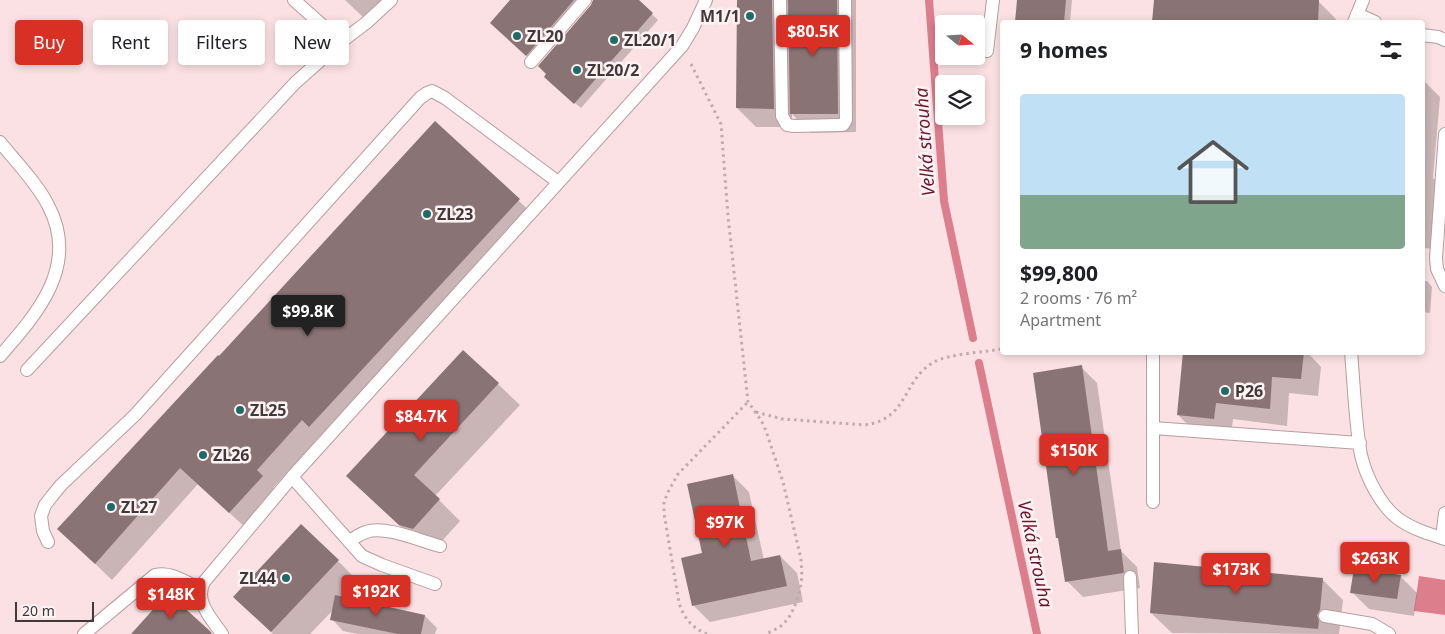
<!DOCTYPE html>
<html lang="en">
<head>
<meta charset="utf-8">
<style>
	body { margin:0; font-family:"Noto Sans",sans-serif; background:#f6f6f6; color:#202124; height:100vh; display:flex; flex-direction:column; font-size:19px; white-space:nowrap }
	* { box-sizing:border-box; margin:0 }
	p { font-size:16px; color:#757577 }
	.icon { flex:none; width:28px; height:28px; fill:none; stroke:currentColor; stroke-width:2; stroke-linecap:round; stroke-linejoin:round }
	.map { position:relative; flex:1; overflow:hidden }
	.details { position:absolute; left:1000px; top:20px; width:425px; height:335px; display:flex; flex-direction:column; background:#fff; border-radius:5px; box-shadow:0 2px 8px #0003 }
	.details>* { flex:none }
	.banner { position:absolute; left:15px; top:20px; width:475px; height:45px; display:flex; gap:10px }
	.needle { width:32px; rotate:108deg }
	.controls { position:absolute; left:935px; top:15px; display:grid; gap:10px }
	.controls a { display:grid; place-items:center; width:50px; height:50px; border-radius:5px; background:#fff; box-shadow:0 2px 8px #0003; font-size:25px }
	.scale { position:absolute; left:15px; bottom:12px; width:79px; box-sizing:border-box; padding-left:5px; border:2px solid #423839; border-top:0; font-size:14px; line-height:18px; white-space:nowrap; color:#423839; -webkit-text-stroke:4px #fef3f4; paint-order:stroke }
	.price { position:absolute; translate:-50% -42px; padding:0 11px; border-radius:5px; background:#d93025; color:#fff; font-size:16px; line-height:32px; filter:drop-shadow(0 1px 2px #0008) }
	.price::after { content:''; position:absolute; left:50%; top:30px; width:15px; height:11px; margin-left:-8px; background:inherit; clip-path:polygon(0 0,100% 0,50% 100%) }
	.price.selected { background:#222; color:#fff }
	ul { padding:0; list-style:none }
	li { display:grid; align-content:center; gap:10px; height:265px; padding:0 20px }
	li+li { border-top:1px solid #e0e0e0 }
	li span { display:grid; place-items:center; height:155px; border-radius:5px; color:#555 }
	li>.icon { margin-inline-start:auto }
	span .icon { width:90px; height:90px; fill:#fffc; stroke-width:1 }
	li b { font-size:21px }
	h2 { display:flex; justify-content:space-between; align-items:center; height:60px; padding:0 20px; font-size:21px }
	.chip { padding:0 18px; border-radius:5px; background:#fff; box-shadow:0 2px 8px #0003; font-size:18px; line-height:45px }
	.chip.selected { background:#d93025; color:#fff }
	.map>svg:first-child { display:block }
</style>
</head>
<body>
<div class="map">
<svg width="1445" height="634" viewBox="0 0 1445 634">
	<rect width="100%" height="100%" fill="#fce1e4"/>
	<!-- water -->
	<path fill="#dd7e8d" d="M1419 576 1445 580V615L1414 611Z"/>
	<!-- shadow -->
	<path fill="#0003" d="M345 0H382L365 19Z
		M512 0H585L532 60 497 29Z
		M594 0H637L658 20 581 108 551 83Z
		M738 0H856V132L810 133 792 114V127H756L737 108Z
		M1018 0H1072L1070 22H1016Z
		M1156 0H1295L1319 2 1336 19 1335 22H1154Z
		M1423 80 1440 97 1433 178 1445 190 1440 249 1422 248Z
		M435 122 536 217 327 443 320 436 273 488 279 493 247 529 198 484 112 580 59 529 219 358Z
		M1422 281H1427L1432 287 1430 313 1422 312Z
		M463 351 520 405 435 496 460 521 434 550 421 546 369 497Z
		M1185 352H1307L1321 367 1318 396 1289 393 1287 426 1233 419 1231 435 1195 432 1178 415Z
		M1081 367 1097 383 1121 551 1137 567 1140 588 1083 597 1067 581 1059 540 1057 537Z
		M732 475 749 492 764 560 780 556 797 573 803 602 710 622 693 605 703 554Z
		M338 561 359 582 343 599 425 616 437 628 435 634H358L343 631 332 619 334 609 310 634H273L235 597Z
		M1400 576 1417 593 1414 616 1369 609 1352 592Z
		M1322 579 1343 600 1339 634 1172 633 1151 613Z"/>
	<g fill="none" stroke-linecap="round" stroke-linejoin="round">
		<!-- stream -->
		<path stroke="#dd7e8d" stroke-width="8" d="M929 0 944 201 973 338
			M979 363 1037 634"/>
	</g>
	<!-- building -->
	<path fill="#8a7375" d="M510 0H574L526 56 490 23Z
		M593 0H639L653 13 574 104 544 77 546 74 538 66 591 5Z
		M737 0H772L774 109 736 108Z
		M788 0H837L838 114H790Z
		M1017 0H1066L1064 22H1015Z
		M1154 0H1319L1318 22H1152Z
		M435 121 520 199 309 427 302 420 257 470 263 476 229 513 180 468 95 564 57 529 218 355 219 356Z
		M463 350 499 383 414 475 440 499 413 529 399 525 346 476Z
		M1183 352H1304L1301 379 1272 377 1270 409 1216 403 1214 419 1177 415Z
		M1082 365 1108 551 1121 549 1124 572 1123 573 1065 582 1058 538H1056L1033 373Z
		M733 474 751 561 780 555 787 586 692 606 681 558 702 553 687 484Z
		M301 524 339 560 271 632 233 597Z
		M1154 562 1323 578 1320 610 1317 615 1319 621 1318 629 1150 613Z
		M1354 568 1401 575 1397 599 1350 593Z
		M168 593 210 631 212 634H131Z
		M335 595 425 615 421 634H398L330 620Z"/>
	<g fill="none" stroke-linecap="round" stroke-linejoin="round">
		<!-- service casing -->
		<g stroke="#b69da0" stroke-width="14">
			<path id="service" d="M294 0 341 42 366 23 391 0
				M780 0 782 116 787 125 794 126 839 125H843L846 120 845 0
				M1357 14 1375 22
				M1354 22 1363 0
				M1422 35 1438 37 1445 40
				M987 51 993 0
				M531 62 585 0
				M1445 134 1436 258 1437 269 1445 286
				M0 142C16 162 36 182 48 205 80 265 38 313 0 356
				M1351 352C1354 385 1355 423 1361 455 1366 477 1381 507 1400 520 1413 529 1429 534 1445 539
				M27 370 295 83 341 42
				M1153 428 1360 443
				M292 477 362 556 382 565 435 584
				M1153 502V352
				M1442 538 1445 513
				M48 542 43 531 41 516 45 505 52 496 61 485 135 415 420 98 427 93 432 91 445 98 558 182
				M349 542C354 538 360 534 366 532 385 525 420 541 440 546
				M1130 577 1132 634
				M1325 616 1372 624 1389 634
				M84 634 155 575C171 571 186 582 200 589
				M222 634C211 618 194 601 204 582L292 477 682 46 693 28 706 0"/>
		</g>
		<!-- path -->
		<path stroke="#bfaaac" stroke-width="3" stroke-dasharray="2.5 4" stroke-linecap="butt" d="M691 64 721 124 728 216 748 402 761 420 766 431 783 482 801 559 802 576 800 591 794 608 788 619 780 627 766 634
			M756 412 782 419 865 425C909 419 902 380 934 362 949 354 984 352 1002 349
			M707 634C692 628 684 618 679 603L664 513V502L669 490 678 474 748 402"/>
		<!-- service -->
		<use href="#service" stroke="#fff" stroke-width="12"/>
	</g>
	<!-- markers -->
	<g fill="#206b67" stroke="#fef3f4" stroke-width="2">
		<circle cx="750" cy="16" r="5"/>
		<circle cx="517" cy="36" r="5"/>
		<circle cx="614" cy="40" r="5"/>
		<circle cx="577" cy="70" r="5"/>
		<circle cx="427" cy="214" r="5"/>
		<circle cx="1225" cy="391" r="5"/>
		<circle cx="240" cy="410" r="5"/>
		<circle cx="203" cy="455" r="5"/>
		<circle cx="111" cy="507" r="5"/>
		<circle cx="286" cy="578" r="5"/>
	</g>
	<g text-anchor="middle" stroke-width="5" stroke-linejoin="round" paint-order="stroke">
		<!-- poi labels -->
		<g font-size="16" font-weight="bold" fill="#423839" stroke="#fef3f4" text-anchor="start">
			<text x="740" y="22" text-anchor="end">M1/1</text>
			<text x="527" y="42">ZL20</text>
			<text x="624" y="46">ZL20/1</text>
			<text x="587" y="76">ZL20/2</text>
			<text x="437" y="220">ZL23</text>
			<text x="1235" y="397">P26</text>
			<text x="250" y="416">ZL25</text>
			<text x="213" y="461">ZL26</text>
			<text x="121" y="513">ZL27</text>
			<text x="276" y="584" text-anchor="end">ZL44</text>
		</g>
		<!-- water labels -->
		<g font-size="18" font-style="italic" fill="#6c162d" stroke="#fef3f4">
			<text transform="translate(925 142) rotate(-94)" y="6">Velká strouha</text>
			<text transform="translate(1035 554) rotate(78)" y="6">Velká strouha</text>
		</g>
	</g>
</svg>
<div class="controls">
<a><svg class="needle" viewBox="-14 -14 28 28"><path d="M0-13l5 13h-10z" fill="#e53935"/><path d="M0 13l5-13h-10z" fill="#757577"/></svg></a>
<a><svg class="icon" aria-label="layers" viewBox="0 0 24 24"><path d="M12 4l9 5-9 5-9-5zM3 14l9 5 9-5"/></svg></a>
</div>
<div class="scale">20 m</div>
<b class="price" style="left:813px;top:57px">$80.5K</b>
<b class="price selected" style="left:308px;top:337px">$99.8K</b>
<b class="price" style="left:421px;top:442px">$84.7K</b>
<b class="price" style="left:1074px;top:476px">$150K</b>
<b class="price" style="left:725px;top:548px">$97K</b>
<b class="price" style="left:1375px;top:584px">$263K</b>
<b class="price" style="left:1236px;top:595px">$173K</b>
<b class="price" style="left:376px;top:617px">$192K</b>
<b class="price" style="left:171px;top:620px">$148K</b>
<div class="banner">
<a class="chip selected">Buy</a>
<a class="chip">Rent</a>
<a class="chip">Filters</a>
<a class="chip">New</a>
</div>
<section class="details">
<h2>9 homes<svg class="icon" aria-label="filters" viewBox="0 0 24 24"><path d="M4 7h16M4 17h16"/><circle cx="9" cy="7" r="2"/><circle cx="15" cy="17" r="2"/></svg></h2>
<ul>
<li><span style="background:linear-gradient(#bfe0f5 65%,#7fa58c 0)"><svg class="icon" aria-label="home" viewBox="0 0 24 24"><path d="M3 11l9-7 9 7M6 9v11h12V9"/></svg></span><div><b>$99,800</b><p>2 rooms · 76 m²</p><p>Apartment</p></div></li>
</ul>
</section>
</div>
</body>
</html>
